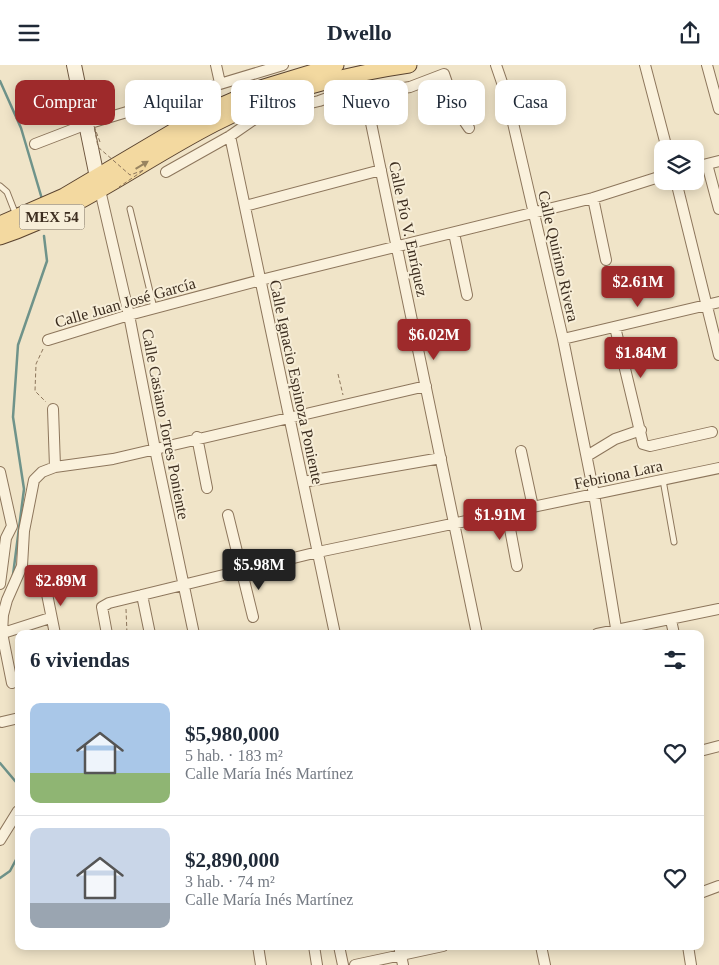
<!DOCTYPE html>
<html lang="es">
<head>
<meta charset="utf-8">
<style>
	body { margin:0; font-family:"Times New Roman",serif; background:#f2f2f3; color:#1f2937; height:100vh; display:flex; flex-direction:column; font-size:19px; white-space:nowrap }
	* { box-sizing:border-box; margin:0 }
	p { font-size:16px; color:#747a83 }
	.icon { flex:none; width:28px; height:28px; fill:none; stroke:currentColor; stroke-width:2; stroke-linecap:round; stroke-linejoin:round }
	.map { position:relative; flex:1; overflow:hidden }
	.panel { position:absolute; left:15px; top:565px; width:689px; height:320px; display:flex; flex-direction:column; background:#fff; border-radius:10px; box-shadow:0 2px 12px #0003 }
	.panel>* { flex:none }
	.banner { position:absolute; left:15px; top:15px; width:690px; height:45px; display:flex; gap:10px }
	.buttons { position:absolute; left:654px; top:75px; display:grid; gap:10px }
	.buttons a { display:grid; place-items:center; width:50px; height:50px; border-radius:10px; background:#fff; box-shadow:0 2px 12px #0003; font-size:25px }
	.price { position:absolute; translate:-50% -42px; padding:0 11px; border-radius:5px; background:#9e2a2b; color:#fff; font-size:16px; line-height:32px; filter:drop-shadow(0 1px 2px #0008) }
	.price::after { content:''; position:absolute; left:50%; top:30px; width:15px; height:11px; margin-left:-8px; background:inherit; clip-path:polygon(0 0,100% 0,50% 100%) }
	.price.current { background:#222; color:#fff }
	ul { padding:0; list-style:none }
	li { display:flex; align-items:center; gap:15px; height:125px; padding:0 15px }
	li+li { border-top:1px solid #e0e1e3 }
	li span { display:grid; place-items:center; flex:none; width:140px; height:100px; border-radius:10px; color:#555 }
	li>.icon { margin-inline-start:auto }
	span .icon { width:60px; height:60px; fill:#fffc; stroke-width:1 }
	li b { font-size:21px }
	h2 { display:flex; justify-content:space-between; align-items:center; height:60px; padding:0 15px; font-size:21px }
	.pill { padding:0 18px; border-radius:10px; background:#fff; box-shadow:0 2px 12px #0003; font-size:18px; line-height:45px }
	.pill.current { background:#9e2a2b; color:#fff }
	header { display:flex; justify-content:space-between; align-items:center; height:65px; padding:0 15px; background:#fff; font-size:22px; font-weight:700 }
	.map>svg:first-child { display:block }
</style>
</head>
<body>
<header><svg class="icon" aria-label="menu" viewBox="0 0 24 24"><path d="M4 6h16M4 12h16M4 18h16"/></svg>Dwello<svg class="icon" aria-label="share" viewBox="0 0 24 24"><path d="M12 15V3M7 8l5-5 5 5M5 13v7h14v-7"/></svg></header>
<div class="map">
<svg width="719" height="900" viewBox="0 0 719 900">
	<rect width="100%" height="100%" fill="#f0e4c8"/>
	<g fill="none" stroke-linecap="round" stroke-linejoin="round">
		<!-- stream -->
		<path stroke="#6f938a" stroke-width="2.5" d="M0 16 21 63 42 134
			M13 510 24 424 13 352 18 280 47 196 44 171
			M0 698 16 717 19 727
			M0 813 10 806 19 789"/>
		<!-- lane casing -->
		<g stroke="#8d765c" stroke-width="7">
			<path id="lane" d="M0 121 7 127 16 150
				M130 144 154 243
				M663 415 674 477"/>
		</g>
		<!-- street casing -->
		<g stroke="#8d765c" stroke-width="12">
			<path id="street" d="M216 0 220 18
				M496 0 507 32 563 274 594 429 617 569
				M645 0 667 84
				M707 0 719 44
				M365 29 477 569
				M230 71 335 569
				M35 79 87 59 283 0
				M707 99 719 144
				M695 102 719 96
				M166 107 230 71 256 53 270 48 319 36 344 27 365 29 410 22 444 9 456 44 469 63
				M676 116 719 290
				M100 125 129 250 155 384 194 569
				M593 133 606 195
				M245 141 381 105
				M454 168 467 230
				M615 262 643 379 650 381 712 367
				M563 274 719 237
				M48 275 129 250 261 215 593 133 662 111
				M197 372 207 423
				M521 386 533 442
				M587 391 615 374 641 365
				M55 402 113 394 426 321
				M0 407 12 461 6 473 0 519
				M303 417 441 393
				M507 448 517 501
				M228 450 253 552
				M45 519 55 569
				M142 530 150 569
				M671 555 674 569
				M0 569 50 553
				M107 569 102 542 109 538 318 487 719 403
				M597 569 719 544
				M12 618 2 568 3 550 7 535 22 501 24 466 34 415 42 407 55 402 53 344
				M2 657 19 653
				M700 686 719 681
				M0 775 18 746
				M700 828 719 821
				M258 881 261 900
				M314 881 317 900
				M339 881 343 900
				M399 881 403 900
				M541 881 545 900
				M688 881 691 900
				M355 900 443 881"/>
		</g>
		<!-- secondary casing -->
		<g stroke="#6f573f" stroke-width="16">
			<path id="secondary" d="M74 0 99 122"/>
		</g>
		<!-- primary casing -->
		<g stroke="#5b4430" stroke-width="17">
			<path id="primary" d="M0 159 64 131 206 47 261 23 336 0
				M0 172C77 146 142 96 214 59 275 27 341 10 409 0"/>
		</g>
		<!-- path -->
		<path stroke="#8d765c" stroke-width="1" stroke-dasharray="4 2.5" stroke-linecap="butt" d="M43 284 36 299 35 326 46 337
			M338 309 343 330
			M126 544 127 569"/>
		<!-- lane -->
		<use href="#lane" stroke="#faf1dc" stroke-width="5"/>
		<!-- street -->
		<use href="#street" stroke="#faf1dc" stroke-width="10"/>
		<!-- secondary -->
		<use href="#secondary" stroke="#faf1dc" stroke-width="14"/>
		<!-- primary -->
		<use href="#primary" stroke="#f3d9a0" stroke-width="15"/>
		<!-- path-bridge -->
		<path stroke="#8d765c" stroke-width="1" stroke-dasharray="4 2.5" stroke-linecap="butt" d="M100 77 94 61 98 82 130 110 144 105 119 122"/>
	</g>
	<!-- one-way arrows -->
	<defs><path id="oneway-solid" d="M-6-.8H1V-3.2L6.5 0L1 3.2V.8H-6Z" transform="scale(1.25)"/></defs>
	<use fill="#988460" href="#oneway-solid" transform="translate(142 100) rotate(-31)"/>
	<g text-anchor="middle" stroke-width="4" stroke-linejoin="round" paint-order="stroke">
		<!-- shield labels -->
		<rect fill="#f7eed8" stroke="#756857" stroke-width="1" x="19.5" y="139.5" width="65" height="25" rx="4"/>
		<g font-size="15" font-weight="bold" fill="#3d2e20">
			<text x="52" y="157">MEX 54</text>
		</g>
		<!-- street labels -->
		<g font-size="16" fill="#3d2e20" stroke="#f7eed8">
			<text transform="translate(409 164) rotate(78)" y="6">Calle Pío V. Enríquez</text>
			<text transform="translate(559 191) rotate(77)" y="6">Calle Quirino Rivera</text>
			<text transform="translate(125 237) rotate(-16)" y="6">Calle Juan José García</text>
			<text transform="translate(297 317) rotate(78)" y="6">Calle Ignacio Espinoza Poniente</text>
			<text transform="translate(166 359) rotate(79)" y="6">Calle Casiano Torres Poniente</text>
			<text transform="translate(618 409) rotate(-12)" y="6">Febriona Lara</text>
		</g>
	</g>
</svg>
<div class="buttons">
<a><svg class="icon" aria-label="layers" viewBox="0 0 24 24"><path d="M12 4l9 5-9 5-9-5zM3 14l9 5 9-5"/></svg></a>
</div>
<b class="price" style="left:638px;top:243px">$2.61M</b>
<b class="price" style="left:434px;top:296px">$6.02M</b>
<b class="price" style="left:641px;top:314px">$1.84M</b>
<b class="price" style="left:500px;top:476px">$1.91M</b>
<b class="price current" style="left:259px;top:526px">$5.98M</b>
<b class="price" style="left:61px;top:542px">$2.89M</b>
<div class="banner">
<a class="pill current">Comprar</a>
<a class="pill">Alquilar</a>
<a class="pill">Filtros</a>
<a class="pill">Nuevo</a>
<a class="pill">Piso</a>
<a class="pill">Casa</a>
</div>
<section class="panel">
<h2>6 viviendas<svg class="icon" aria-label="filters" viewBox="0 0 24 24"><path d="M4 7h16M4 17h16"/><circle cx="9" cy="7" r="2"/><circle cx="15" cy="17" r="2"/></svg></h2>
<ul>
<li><span style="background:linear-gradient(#a9c7e8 70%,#8fb573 0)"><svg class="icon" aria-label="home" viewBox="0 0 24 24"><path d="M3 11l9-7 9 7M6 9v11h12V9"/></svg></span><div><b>$5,980,000</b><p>5 hab. · 183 m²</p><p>Calle María Inés Martínez</p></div><svg class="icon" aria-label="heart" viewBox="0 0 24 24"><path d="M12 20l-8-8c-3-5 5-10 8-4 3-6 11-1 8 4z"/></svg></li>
<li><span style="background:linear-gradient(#c9d6e8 75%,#9aa5b1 0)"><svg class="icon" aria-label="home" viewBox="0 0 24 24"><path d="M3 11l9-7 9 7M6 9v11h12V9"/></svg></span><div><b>$2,890,000</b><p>3 hab. · 74 m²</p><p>Calle María Inés Martínez</p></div><svg class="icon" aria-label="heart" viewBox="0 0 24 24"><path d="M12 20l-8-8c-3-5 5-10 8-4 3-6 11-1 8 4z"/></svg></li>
</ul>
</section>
</div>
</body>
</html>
